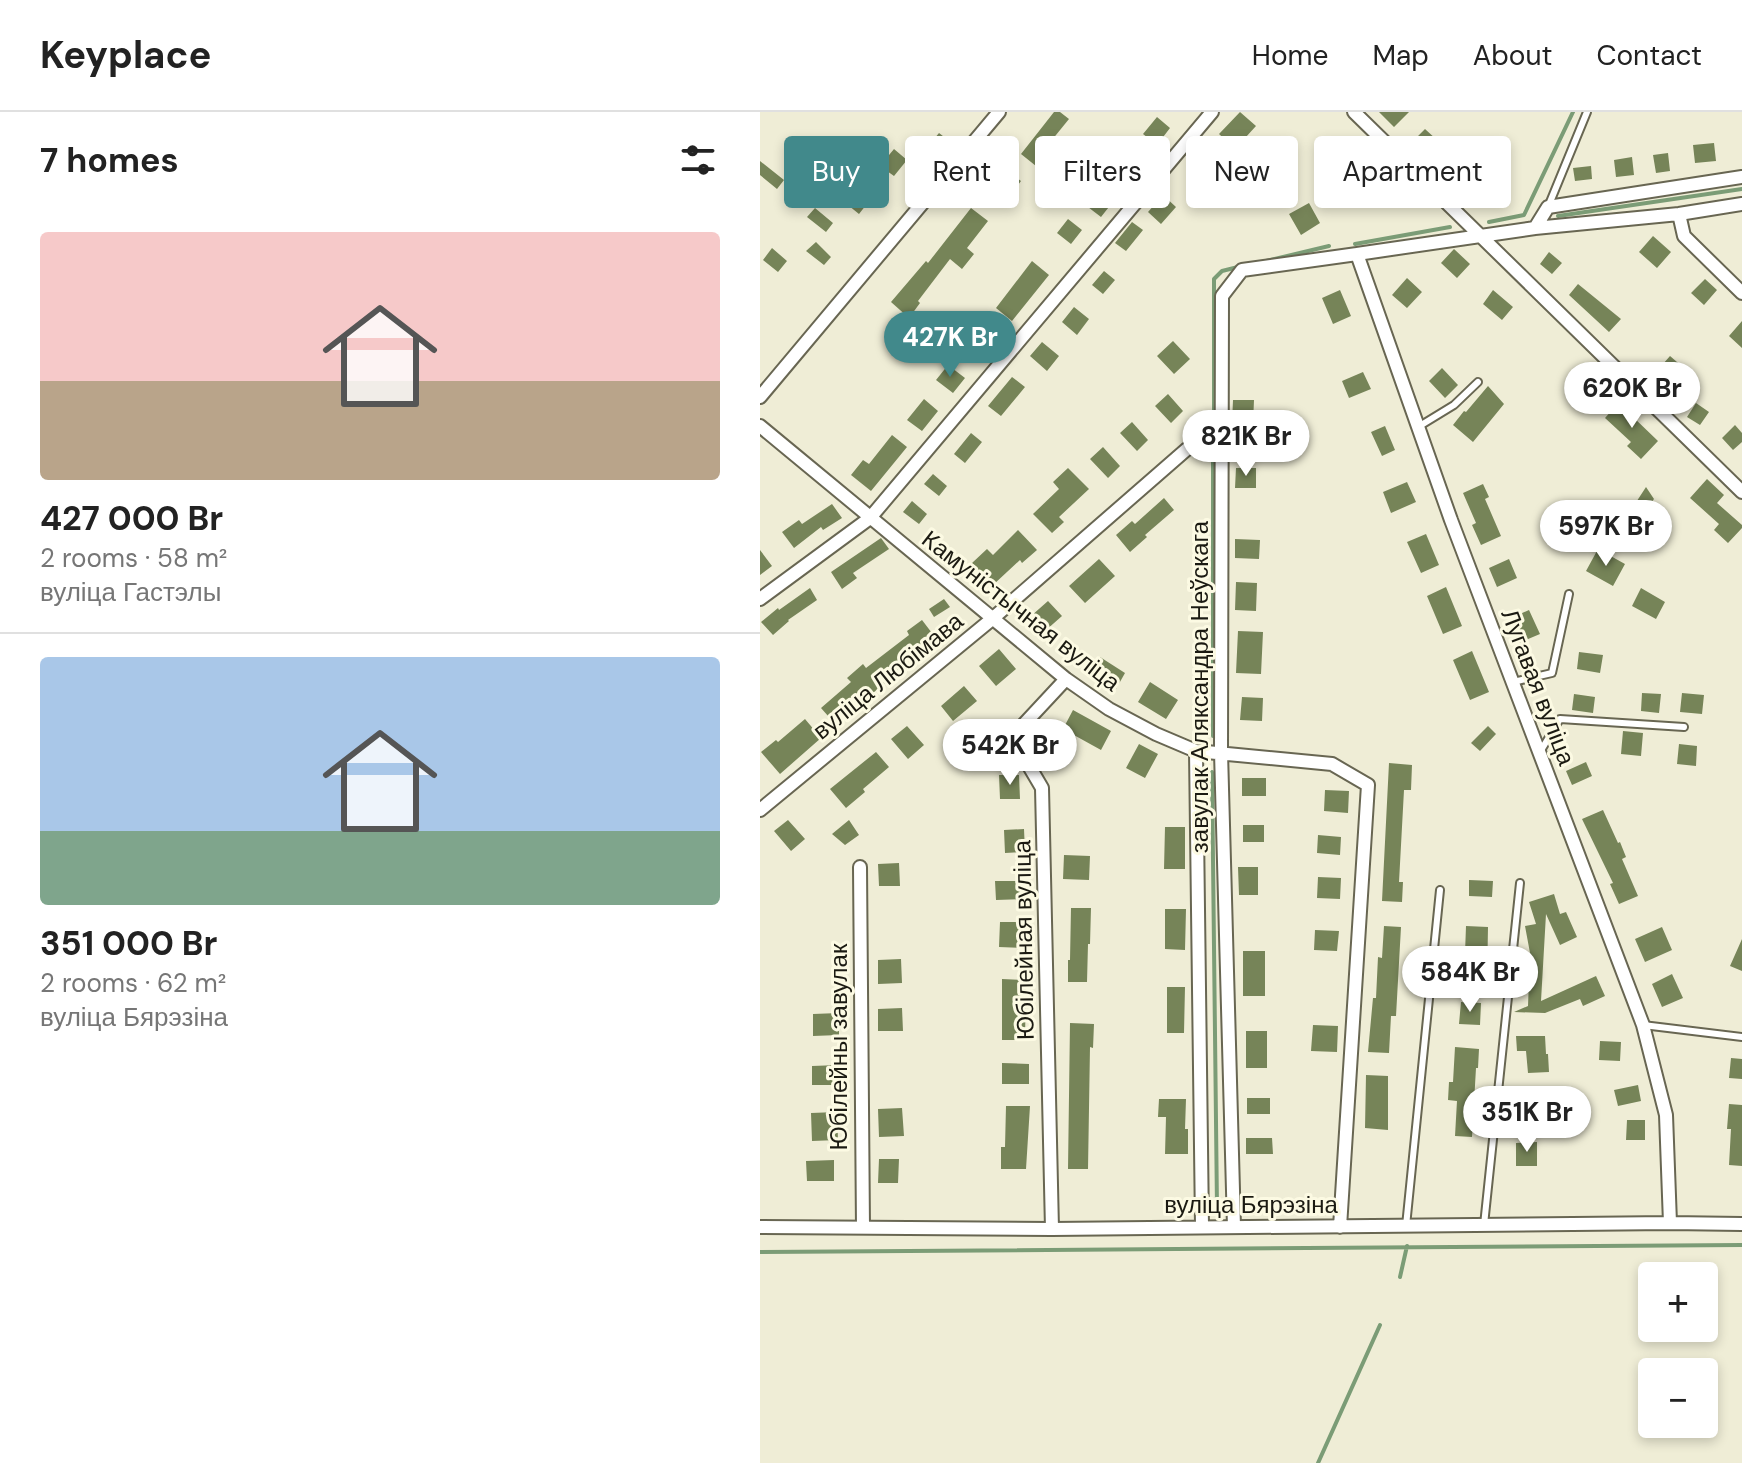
<!DOCTYPE html>
<html lang="en">
<head>
<meta charset="utf-8">
<style>
	body { margin:0; font-family:"DM Sans",sans-serif; background:#f6f6f6; color:#222; height:100vh; display:flex; flex-direction:column; font-size:30px; white-space:nowrap }
	* { box-sizing:border-box; margin:0 }
	p { font-size:26px; color:#767676 }
	.icon { flex:none; width:44px; height:44px; fill:none; stroke:currentColor; stroke-width:2; stroke-linecap:round; stroke-linejoin:round }
	.map { position:relative; flex:1; overflow:hidden }
	.sheet { display:flex; flex-direction:column; background:#fff; width:760px }
	.sheet>* { flex:none }
	.guide { position:absolute; left:24px; top:24px; width:760px; height:72px; display:flex; gap:16px }
	.buttons { position:absolute; left:878px; top:1150px; display:grid; gap:16px }
	.buttons a { display:grid; place-items:center; width:80px; height:80px; border-radius:8px; background:#fff; box-shadow:0 4px 12px #0003; font-size:40px }
	.price { position:absolute; translate:-50% -68px; padding:0 18px; border-radius:28px; background:#fff; color:#222; font-size:26px; line-height:52px; filter:drop-shadow(0 2px 4px #0008) }
	.price::after { content:''; position:absolute; left:50%; top:48px; width:24px; height:18px; margin-left:-12px; background:inherit; clip-path:polygon(0 0,100% 0,50% 100%) }
	.price.current { background:#41898b; color:#fff }
	ul { padding:0; list-style:none }
	li { display:grid; align-content:center; gap:16px; height:424px; padding:0 40px }
	li+li { border-top:2px solid #e0e0e0 }
	li span { display:grid; place-items:center; height:248px; border-radius:8px; color:#555 }
	li>.icon { margin-inline-start:auto }
	span .icon { width:144px; height:144px; fill:#fffc; stroke-width:1 }
	li b { font-size:34px }
	h2 { display:flex; justify-content:space-between; align-items:center; height:96px; padding:0 40px; font-size:34px }
	.tag { padding:0 28px; border-radius:8px; background:#fff; box-shadow:0 4px 12px #0003; font-size:28px; line-height:72px }
	.tag.current { background:#41898b; color:#fff }
	header { display:flex; align-items:center; gap:48px; box-sizing:border-box; height:112px; padding:0 40px; background:#fff; border-bottom:2px solid #e0e0e0 }
	header strong { font-size:38px }
	nav { display:flex; gap:44px; margin-inline-start:auto; font-size:28px }
	main { display:flex; flex:1; min-height:0 }
	.map>svg:first-child { display:block }
</style>
</head>
<body>
<header>
<strong>Keyplace</strong>
<nav><a>Home</a><a>Map</a><a>About</a><a>Contact</a></nav>
</header>
<main>
<section class="sheet">
<h2>7 homes<svg class="icon" aria-label="filters" viewBox="0 0 24 24"><path d="M4 7h16M4 17h16"/><circle cx="9" cy="7" r="2"/><circle cx="15" cy="17" r="2"/></svg></h2>
<ul>
<li><span style="background:linear-gradient(#f6c9c9 60%,#b9a48a 0)"><svg class="icon" aria-label="home" viewBox="0 0 24 24"><path d="M3 11l9-7 9 7M6 9v11h12V9"/></svg></span><div><b>427 000 Br</b><p>2 rooms · 58 m²</p><p>вуліца Гастэлы</p></div></li>
<li><span style="background:linear-gradient(#a9c7e8 70%,#7fa58c 0)"><svg class="icon" aria-label="home" viewBox="0 0 24 24"><path d="M3 11l9-7 9 7M6 9v11h12V9"/></svg></span><div><b>351 000 Br</b><p>2 rooms · 62 m²</p><p>вуліца Бярэзіна</p></div></li>
</ul>
</section>
<div class="map">
<svg width="982" height="1351" viewBox="0 0 982 1351">
	<rect width="100%" height="100%" fill="#efedd6"/>
	<g fill="none" stroke-linecap="round" stroke-linejoin="round">
		<!-- stream -->
		<path stroke="#7b9c76" stroke-width="4" d="M798 104 982 77
			M729 110 764 103 813 0
			M595 132 690 115
			M502 150 569 134
			M454 325V167L462 159 482 154
			M453 624V339
			M452 660 457 1096
			M0 1140 982 1133
			M640 1165 647 1134
			M558 1351 620 1213"/>
	</g>
	<!-- building -->
	<path fill="#768458" d="M294 0H300L309 7 283 39 286 42 276 54 261 42Z
		M480 0 496 14 475 37 459 22Z
		M619 0H649L634 15Z
		M397 5 410 16 397 33 383 22Z
		M665 17 677 28 666 40 654 28Z
		M179 21 192 31 175 51 163 40Z
		M593 27 607 42 594 54 580 40Z
		M954 31 956 49 935 51 933 33Z
		M134 37 147 48 134 64 120 54Z
		M373 40 385 50 372 67 359 57Z
		M441 41 454 53 441 68 428 57Z
		M908 41 910 59 896 61 893 43Z
		M872 45 874 63 856 65 854 48Z
		M0 49 24 68 17 77 0 63Z
		M710 52 723 65 708 81 694 68Z
		M831 54 832 67 815 69 813 56Z
		M248 59 261 69 249 85 235 75Z
		M625 60 638 74 622 89 610 75Z
		M89 71 110 88 99 102 78 85Z
		M339 73 356 86 341 105 324 92Z
		M403 83 416 95 401 112 388 100Z
		M549 91 560 111 541 123 529 102Z
		M55 96 73 111 66 120 47 105Z
		M211 96 228 109 207 136 214 142 202 157 190 147 158 189 160 191 149 206 131 190 166 149 168 151Z
		M308 107 322 118 311 132 297 121Z
		M372 110 383 118 366 139 355 131Z
		M893 124 911 140 897 156 879 140Z
		M56 130 71 145 64 153 46 139Z
		M12 136 27 149 18 160 3 148Z
		M694 137 710 152 697 166 681 151Z
		M789 140 802 151 792 162 780 152Z
		M272 149 289 163 252 209 236 196Z
		M344 159 355 168 343 182 332 173Z
		M647 166 662 180 647 196 632 183Z
		M945 167 957 178 944 193 931 181Z
		M818 172 861 207 849 220 809 183Z
		M580 178 591 204 573 212 562 186Z
		M733 178 753 195 742 208 723 192Z
		M314 195 329 207 317 223 302 210Z
		M982 209V236L969 224Z
		M413 229 430 247 414 262 397 244Z
		M282 230 299 244 287 259 270 244Z
		M910 244 924 256 909 273 895 261Z
		M188 253 205 266 193 281 176 268Z
		M682 256 698 273 685 286 669 269Z
		M603 260 611 277 589 286 582 269Z
		M252 265 265 275 241 304 228 294Z
		M728 274 744 292 713 330 693 313 704 299 706 300Z
		M408 282 423 299 411 311 395 294Z
		M164 287 178 299 162 319 147 308Z
		M473 288H494L493 312 472 311Z
		M860 289 874 302 872 304 898 329 881 347 867 334 871 330 845 306Z
		M936 291 949 300 940 313 927 305Z
		M372 310 388 328 377 339 360 321Z
		M975 313 982 321V330L973 338 962 326Z
		M625 314 635 338 622 344 611 320Z
		M211 321 222 330 205 351 194 342Z
		M132 323 147 335 111 379 91 363 103 348 109 352Z
		M343 335 360 354 348 366 330 347Z
		M308 356 329 377 299 405 304 410 292 421 273 402 299 377 293 370Z
		M476 356H496V376H475Z
		M173 362 187 374 179 384 164 372Z
		M947 367 964 383 957 391 982 413V416L968 431 954 418 959 412 930 386Z
		M647 370 656 390 631 401 623 380Z
		M723 372 729 385 725 387 741 424 721 433 712 413 716 411 703 381Z
		M886 375 894 387 882 403 873 395Z
		M404 386 414 398 385 423 387 425 370 440 356 423 372 409 375 412Z
		M152 389 167 402 159 412 143 400Z
		M72 392 82 406 63 418 61 415 34 436 22 420 39 408 42 412Z
		M258 418 277 438 262 451 260 448 233 473 212 451 227 437 233 443Z
		M666 422 679 453 661 461 647 430Z
		M121 426 129 437 93 461 97 466 82 477 71 460Z
		M475 427 500 428 499 447 475 446Z
		M838 437 865 452 853 474 826 459Z
		M0 438 12 454 0 463Z
		M339 447 355 464 325 491 309 474Z
		M749 447 757 466 737 475 729 456Z
		M476 470 497 471 496 499 475 498Z
		M686 475 702 514 683 522 667 484Z
		M50 476 57 488 28 508 29 509 13 523 1 510 18 496 19 498Z
		M881 476 905 490 896 507 872 494Z
		M184 487 190 495 174 505 169 497Z
		M288 489 302 504 285 519 271 504Z
		M769 498 780 522 759 531 749 507Z
		M162 508 175 525 145 547 149 553 121 574 76 613 61 596 91 570 87 566 103 552 106 556 149 523 147 519Z
		M478 519 503 520 501 562 476 561Z
		M239 537 256 557 236 574 219 554Z
		M712 539 729 580 710 588 693 548Z
		M819 540 843 543 840 561 817 557Z
		M340 545 365 561 356 577 330 561Z
		M390 570 418 588 406 607 378 590Z
		M204 574 217 589 193 609 181 594Z
		M882 581 901 582 899 601 881 599Z
		M922 581 944 583 942 602 920 600Z
		M814 582 835 585 833 601 812 598Z
		M482 585 503 586 502 609 480 608Z
		M313 598 351 619 341 638 303 617Z
		M45 607 61 626 20 662 1 640 16 628 18 630Z
		M147 614 164 633 148 647 131 627Z
		M728 614 736 622 720 639 711 631Z
		M863 619 883 621 881 644 861 642Z
		M379 632 398 642 385 666 366 656Z
		M919 632 937 634 936 654 917 652Z
		M116 640 129 655 103 677 105 680 86 696 70 677Z
		M826 650 832 664 812 673 806 659Z
		M629 651 652 653 651 678H644L639 770H643L642 790 622 789Z
		M239 663H259L260 687H240Z
		M482 666H506V684H482Z
		M565 678 589 679 588 701 564 699Z
		M843 698 858 731 860 730 866 745 862 747 878 784 859 792 850 772 853 771 822 707Z
		M28 708 45 727 31 739 14 719Z
		M89 708 99 723 85 733 72 722Z
		M483 713H504V730H483Z
		M405 715H425V757H404Z
		M264 717 265 740 245 741 244 718Z
		M558 723 581 725 580 743 557 741Z
		M304 743 330 744 329 768 303 767Z
		M139 751 140 774H119L118 752Z
		M478 755H498V783H479Z
		M558 765 581 766 580 787 557 786Z
		M709 768 733 769 732 785 709 784Z
		M235 769H261L262 787 236 788Z
		M794 782 800 802 806 800 817 825 800 833 786 802 781 889 836 864 845 884 823 894 820 887 785 901 754 900 768 894 770 841 765 814 776 812 769 790Z
		M311 796H331L330 832H328L327 870H308V848H310Z
		M405 797H426L425 838 405 837Z
		M240 810H265V836L239 835Z
		M624 814 641 815 636 904H631L629 941 608 940 613 886H616L618 845 622 846Z
		M706 814 728 815 727 870 704 869Z
		M902 815 912 838 885 850 875 827Z
		M555 818 579 819 577 839 554 838Z
		M982 827V859L970 854Z
		M483 839H505V884H483Z
		M141 847 142 871 118 872V848Z
		M912 862 923 886 902 895 892 872Z
		M242 867 266 868 265 928H242Z
		M407 875H425L424 921H407Z
		M701 890 721 891 720 913 699 912Z
		M142 896 143 919H118V897Z
		M79 901V923L53 924V902Z
		M310 911 334 912 333 936 330 935 328 1057H308Z
		M553 913 578 914 577 940 551 939Z
		M486 919H507V956H486Z
		M756 924H785L786 942H788L789 960 768 961 766 939H757Z
		M840 929 861 930 860 949 839 948Z
		M695 935 719 937 718 956H716L712 1025 695 1024 697 989 688 988 689 970H693Z
		M971 946 982 947V967L969 966Z
		M242 951 269 952V972H242Z
		M79 953V973H52V954Z
		M606 963 628 964V1018L605 1016Z
		M878 973 881 989 858 994 854 978Z
		M759 985H778L779 1003H759Z
		M487 986H510V1002H487Z
		M399 987H426L425 1017H428V1042H405L406 1005H398Z
		M969 992 982 993V1054L969 1053 971 1017H967Z
		M246 994H270L266 1057H241V1035H245Z
		M142 996 144 1024 119 1025 118 997Z
		M77 1000 78 1028 52 1029 51 1001Z
		M867 1008H885V1028H866Z
		M486 1026H512L513 1042H486Z
		M777 1030V1054H756V1031Z
		M119 1047H139L138 1071H118Z
		M74 1048V1069H47L46 1049Z"/>
	<g fill="none" stroke-linecap="round" stroke-linejoin="round">
		<!-- lane casing -->
		<g stroke="#686652" stroke-width="10">
			<path id="lane" d="M788 95 827 0
				M658 315 694 293 718 270
				M753 570 792 561 809 482
				M780 640 800 607 924 615
				M883 913 982 925
				M724 1113 760 771
				M646 1114 680 778"/>
		</g>
		<!-- street casing -->
		<g stroke="#686652" stroke-width="16">
			<path id="street" d="M594 0 982 380
				M919 102 924 124 982 181
				M775 116 788 95 982 65
				M0 285 239 0
				M0 314 306 567 349 597 396 622 436 639 572 652 608 673 580 1115
				M0 487 110 406 452 0
				M436 639 442 1114
				M0 698 232 507 427 337
				M100 755 103 1115
				M910 1111 906 1003 883 913 691 408 597 142 775 116 919 102 982 92
				M0 1115 292 1117 910 1111 982 1112
				M474 1115 461 640 462 184 482 158 597 142
				M292 1117 282 676 252 625 306 567"/>
		</g>
		<!-- lane -->
		<use href="#lane" stroke="#fff" stroke-width="6"/>
		<!-- street -->
		<use href="#street" stroke="#fff" stroke-width="12"/>
	</g>
	<g text-anchor="middle" stroke-width="6" stroke-linejoin="round" paint-order="stroke">
		<!-- street labels -->
		<g font-size="24" fill="#1b1a12" stroke="#fcfae3">
			<text transform="translate(261 499) rotate(38)" y="8">Камуністычная вуліца</text>
			<text transform="translate(128 564) rotate(-39)" y="8">вуліца Любімава</text>
			<text transform="translate(440 575) rotate(-90)" y="8">завулак Аляксандра Неўскага</text>
			<text transform="translate(778 575) rotate(69)" y="8">Лугавая вуліца</text>
			<text transform="translate(264 828) rotate(-91)" y="8">Юбілейная вуліца</text>
			<text transform="translate(79 935) rotate(-90)" y="8">Юбілейны завулак</text>
			<text x="491" y="1101">вуліца Бярэзіна</text>
		</g>
	</g>
</svg>
<div class="buttons">
<a>+</a>
<a>−</a>
</div>
<b class="price current" style="left:190px;top:267px">427K Br</b>
<b class="price" style="left:872px;top:318px">620K Br</b>
<b class="price" style="left:486px;top:366px">821K Br</b>
<b class="price" style="left:846px;top:456px">597K Br</b>
<b class="price" style="left:250px;top:675px">542K Br</b>
<b class="price" style="left:710px;top:902px">584K Br</b>
<b class="price" style="left:767px;top:1042px">351K Br</b>
<div class="guide">
<a class="tag current">Buy</a>
<a class="tag">Rent</a>
<a class="tag">Filters</a>
<a class="tag">New</a>
<a class="tag">Apartment</a>
</div>
</div>
</main>
</body>
</html>
